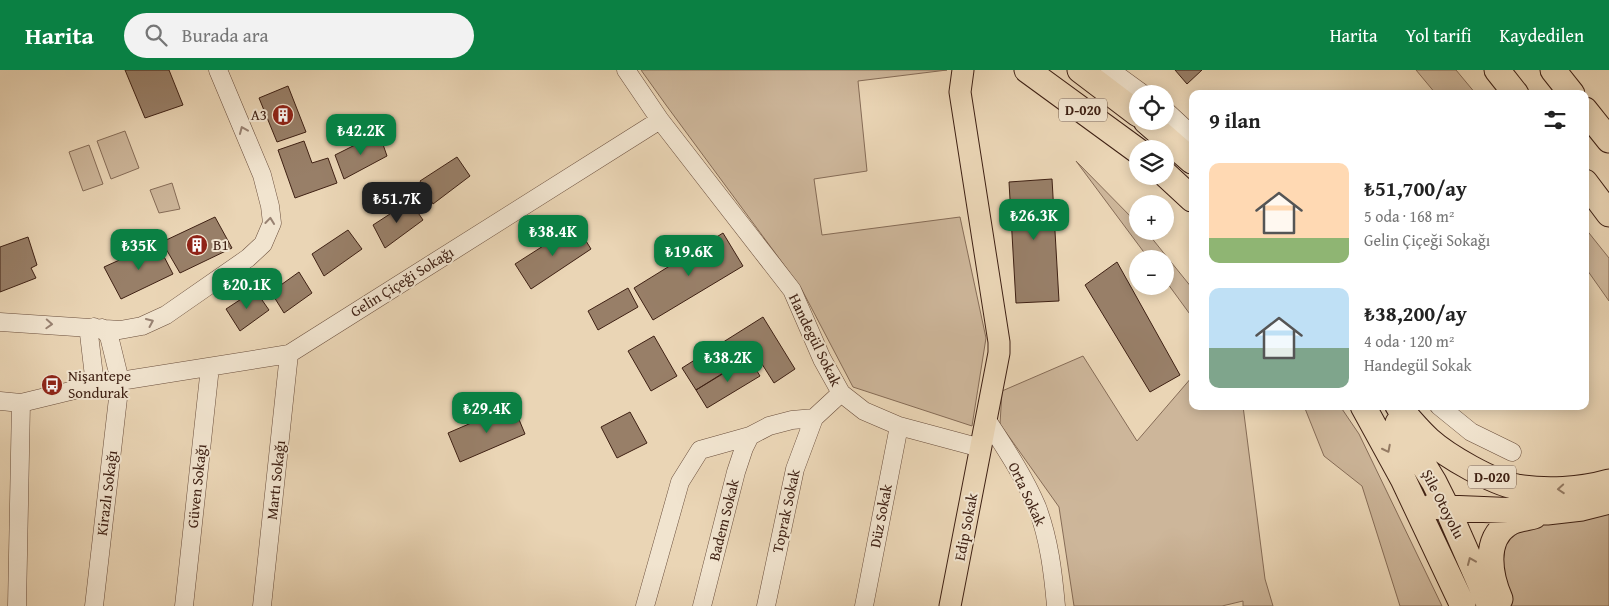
<!DOCTYPE html>
<html lang="tr">
<head>
<meta charset="utf-8">
<style>
	body { margin:0; font-family:"Gentium Book Plus",serif; background:#f2f2f2; color:#222; height:100vh; display:flex; flex-direction:column; font-size:19px; white-space:nowrap }
	* { box-sizing:border-box; margin:0 }
	p { font-size:16px; color:#767676 }
	.icon { flex:none; width:28px; height:28px; fill:none; stroke:currentColor; stroke-width:2; stroke-linecap:round; stroke-linejoin:round }
	.map { position:relative; flex:1; overflow:hidden }
	.details { position:absolute; left:1189px; top:20px; width:400px; height:320px; display:flex; flex-direction:column; background:#fff; border-radius:10px; box-shadow:0 2px 12px #0003 }
	.details>* { flex:none }
	.controls { position:absolute; left:1129px; top:15px; display:grid; gap:10px }
	.controls a { display:grid; place-items:center; width:45px; height:45px; border-radius:50%; background:#fff; box-shadow:0 2px 12px #0003; font-size:25px }
	.price { position:absolute; translate:-50% -42px; padding:0 11px; border-radius:10px; background:#0b8043; color:#fff; font-size:16px; line-height:32px; filter:drop-shadow(0 1px 2px #0008) }
	.price::after { content:''; position:absolute; left:50%; top:30px; width:15px; height:11px; margin-left:-8px; background:inherit; clip-path:polygon(0 0,100% 0,50% 100%) }
	.price.selected { background:#222; color:#fff }
	ul { padding:0; list-style:none }
	li { display:flex; align-items:center; gap:15px; height:125px; padding:0 20px }
	li span { display:grid; place-items:center; flex:none; width:140px; height:100px; border-radius:10px; color:#555 }
	li>.icon { margin-inline-start:auto }
	span .icon { width:60px; height:60px; fill:#fffc; stroke-width:1 }
	li b { font-size:21px }
	h2 { display:flex; justify-content:space-between; align-items:center; height:60px; padding:0 20px; font-size:21px }
	header { display:flex; align-items:center; gap:30px; box-sizing:border-box; height:70px; padding:0 25px; background:#0b8043; color:#fff }
	header strong { font-size:24px }
	nav { display:flex; gap:28px; margin-inline-start:auto; font-size:18px }
	.search { width:350px; height:45px; background:#f2f2f2; display:flex; align-items:center; gap:12px; box-sizing:border-box; padding:0 18px; border-radius:28px; color:#767676; font-size:19px }
	.map>svg:first-child { display:block }
</style>
</head>
<body>
<header>
<strong>Harita</strong>
<div class="search"><svg class="icon" aria-label="search" viewBox="0 0 24 24"><circle cx="10" cy="10" r="6"/><path d="M15 15l6 6"/></svg>Burada ara</div>
<nav><a>Harita</a><a>Yol tarifi</a><a>Kaydedilen</a></nav>
</header>
<div class="map">
<svg width="1609" height="536" viewBox="0 0 1609 536">
	<rect width="100%" height="100%" fill="#ead5b5"/>
	<filter id="stains"><feTurbulence type="fractalNoise" baseFrequency=".004" numOctaves="4"/><feColorMatrix values="0 0 0 0 .2 0 0 0 0 .09 0 0 0 0 .02 0 0 0 .5 -.17"/></filter>
	<radialGradient id="worn" r=".72"><stop offset=".6" stop-color="#630" stop-opacity="0"/><stop offset="1" stop-color="#630" stop-opacity=".3"/></radialGradient>
	<!-- green -->
	<path fill="#cdb69a" stroke="#866c57" d="M641 0H947L858 11 867 101 814 109 822 165 960 147 986 268 972 356 853 317 801 218 666 35Z
		M1416 0H1456L1476 24H1436Z
		M125 61 139 98 111 109 97 71Z
		M89 75 103 114 83 121 69 82Z
		M1076 91 1137 153 1138 161H1146L1192 218V247L1165 210V189H1149Z
		M172 113 180 139 159 143 150 120Z
		M1585 158 1609 188V231L1585 197Z
		M1083 286 1137 371 1192 307V336H1243L1265 509 1273 536H1243V531L1222 536H1074L1059 437 1000 354 1002 321Z
		M1304 336H1340L1359 364 1442 536H1400L1362 416 1324 386Z
		M1609 441V536H1505L1495 516 1511 455Z"/>
	<!-- building -->
	<path fill="#987f68" stroke="#3f2114" d="M125 0H169L183 35 145 48Z
		M1175 0H1202L1187 14Z
		M288 16 306 62 277 72 259 28Z
		M379 63 387 86 344 109 335 85Z
		M304 71 312 93 328 88 337 113 295 128 278 80Z
		M457 87 470 106 433 134 420 111Z
		M1052 109 1059 231 1016 233 1009 112Z
		M410 131 423 150 385 178 373 155Z
		M215 147 232 178 180 203 162 172Z
		M576 155 591 179 531 219 515 194Z
		M348 160 362 179 324 206 312 184Z
		M723 163 743 196 653 250 634 218Z
		M28 167 37 195 31 198 36 208 0 222V177Z
		M157 173 173 204 121 229 104 197Z
		M1117 192 1180 305 1150 322 1085 215Z
		M299 202 312 223 284 243 271 222Z
		M628 218 638 237 598 260 588 241Z
		M255 220 269 240 240 261 226 239Z
		M763 247 795 299 774 313 755 283 696 320 682 298Z
		M654 266 677 306 651 321 628 281Z
		M749 288 760 306 707 338 696 320Z
		M513 335 525 364 460 392 448 363Z
		M630 342 647 373 617 388 601 357Z"/>
	<g fill="none" stroke-linecap="round" stroke-linejoin="round">
		<!-- minor casing -->
		<g stroke="#6a4e3c" stroke-width="19">
			<path id="minor" d="M626 0 660 50 792 220 822 289 841 323 864 341 899 356 981 378
				M1110 0 1143 24
				M1165 40 1192 65
				M0 252 120 260 142 256 166 245 248 188 263 174 272 153 270 136 262 105 218 0
				M94 257 89 264 95 315
				M0 331 21 333 95 315 289 284 660 50
				M1439 336 1471 362 1512 382
				M987 350C1005 378 1024 406 1037 437 1049 469 1053 502 1056 536
				M17 536 21 333
				M94 536 120 311 109 266 102 258
				M184 536 210 297
				M262 536 289 284
				M645 536 680 412 700 380 750 366 769 356 792 350 814 348 841 323
				M702 536 736 402 744 378 750 366
				M766 536 795 399 814 348
				M864 536 899 356"/>
		</g>
		<!-- major casing -->
		<g stroke="#3f2114" stroke-width="23">
			<path id="major" d="M950 536 999 283V272L960 22 963 0"/>
		</g>
		<!-- highway casing -->
		<g stroke="#3f2114" stroke-width="27">
			<path id="highway" d="M1027 0 1138 81
				M1080 0 1138 44
				M1497 0 1516 24
				M1553 0 1572 24
				M1585 40 1609 70
				M1146 51 1192 91
				M1165 104 1192 129
				M1585 112 1609 144
				M1363 336 1403 409 1463 536
				M1398 336C1408 348 1418 360 1429 370 1448 387 1492 412 1517 417 1546 422 1581 420 1609 412
				M1398 353 1434 412 1447 438 1490 536
				M1433 436 1447 438 1547 442 1582 438 1609 431
				M1500 529C1490 506 1483 470 1508 454 1515 449 1526 448 1534 446"/>
		</g>
		<!-- minor -->
		<use href="#minor" stroke="#f1e4cf" stroke-width="18"/>
		<!-- major -->
		<use href="#major" stroke="#ead5b5" stroke-width="21"/>
		<!-- highway -->
		<use href="#highway" stroke="#ead5b5" stroke-width="25"/>
	</g>
	<!-- one-way arrows -->
	<defs><path id="oneway-chevron" d="M-2-3.5L2.5 0L-2 3.5" fill="none" stroke-width="1.6" stroke-linecap="round" stroke-linejoin="round" transform="scale(1.25)"/></defs>
	<g stroke="#988272">
		<use href="#oneway-chevron" transform="translate(243 60) rotate(-113)"/>
		<use href="#oneway-chevron" transform="translate(270 151) rotate(-84)"/>
		<use href="#oneway-chevron" transform="translate(150 252) rotate(-24)"/>
		<use href="#oneway-chevron" transform="translate(49 254) rotate(3)"/>
	</g>
	<g stroke="#947b64">
		<use href="#oneway-chevron" transform="translate(1387 379) rotate(63)"/>
		<use href="#oneway-chevron" transform="translate(1561 419) rotate(176)"/>
		<use href="#oneway-chevron" transform="translate(1471 491) rotate(-113)"/>
	</g>
	<!-- icons -->
	<defs>
		<g id="building-disc" transform="scale(1.125)"><circle r="9.5" fill="#8f2418" stroke="#f1e4cf"/><path d="M-4-6H4V6H1V3H-1V6H-4ZM-2.5-4.3h1.7v1.8h-1.7ZM.8-4.3h1.7v1.8H.8ZM-2.5-1h1.7V.8h-1.7ZM.8-1h1.7V.8H.8Z" fill="#fff"/></g>
		<g id="bus-disc" transform="scale(1.125)"><circle r="9.5" fill="#8f2418" stroke="#f1e4cf"/><path d="M-5-6H5V4H4V6H2V4H-2V6H-4V4H-5ZM-3.5-4V0h7V-4ZM-3.5 1.2v1.5H-2V1.2ZM2 1.2v1.5H3.5V1.2Z" fill="#fff"/></g>
	</defs>
	<g fill-rule="evenodd">
		<use href="#building-disc" x="283" y="45"/>
		<use href="#building-disc" x="197" y="175"/>
		<use href="#bus-disc" x="52" y="315"/>
	</g>
	<g text-anchor="middle" stroke-width="4" stroke-linejoin="round" paint-order="stroke">
		<!-- shield labels -->
		<g fill="#f1e4cf" stroke="#745c4c" stroke-width="1">
			<rect x="1059" y="28.5" width="48" height="23" rx="4"/>
			<rect x="1468" y="395.5" width="48" height="23" rx="4"/>
		</g>
		<g font-size="14" font-weight="bold" fill="#3f2114">
			<text x="1083" y="45">D-020</text>
			<text x="1492" y="412">D-020</text>
		</g>
		<!-- poi labels -->
		<g font-size="15" fill="#3f2114" stroke="#f1e4cf" text-anchor="start">
			<text x="267" y="50" text-anchor="end">A3</text>
			<text x="213" y="180">B1</text>
			<text x="68" y="311">Nişantepe<tspan x="68" dy="17">Sondurak</tspan></text>
		</g>
		<!-- street labels -->
		<g font-size="15" fill="#3f2114" stroke="#f1e4cf">
			<text transform="translate(402 212) rotate(-32)" y="5">Gelin Çiçeği Sokağı</text>
			<text transform="translate(815 270) rotate(64)" y="5">Handegül Sokak</text>
			<text transform="translate(276 410) rotate(-84)" y="5">Martı Sokağı</text>
			<text transform="translate(197 416) rotate(-84)" y="5">Güven Sokağı</text>
			<text transform="translate(107 423) rotate(-83)" y="5">Kirazlı Sokağı</text>
			<text transform="translate(1027 424) rotate(65)" y="5">Orta Sokak</text>
			<text transform="translate(1443 434) rotate(63)" y="5">Şile Otoyolu</text>
			<text transform="translate(786 441) rotate(-78)" y="5">Toprak Sokak</text>
			<text transform="translate(881 446) rotate(-79)" y="5">Düz Sokak</text>
			<text transform="translate(724 450) rotate(-76)" y="5">Badem Sokak</text>
			<text transform="translate(966 457) rotate(-79)" y="5">Edip Sokak</text>
		</g>
	</g>
	<rect width="100%" height="100%" filter="url(#stains)"/>
	<rect width="100%" height="100%" fill="url(#worn)"/>
</svg>
<div class="controls">
<a><svg class="icon" aria-label="locate" viewBox="0 0 24 24"><circle cx="12" cy="12" r="6"/><path d="M12 2v4M12 18v4M2 12h4M18 12h4"/></svg></a>
<a><svg class="icon" aria-label="layers" viewBox="0 0 24 24"><path d="M12 4l9 5-9 5-9-5zM3 14l9 5 9-5"/></svg></a>
<a>+</a>
<a>−</a>
</div>
<b class="price" style="left:361px;top:86px">₺42.2K</b>
<b class="price selected" style="left:397px;top:154px">₺51.7K</b>
<b class="price" style="left:1034px;top:171px">₺26.3K</b>
<b class="price" style="left:553px;top:187px">₺38.4K</b>
<b class="price" style="left:139px;top:201px">₺35K</b>
<b class="price" style="left:689px;top:207px">₺19.6K</b>
<b class="price" style="left:247px;top:240px">₺20.1K</b>
<b class="price" style="left:728px;top:313px">₺38.2K</b>
<b class="price" style="left:487px;top:364px">₺29.4K</b>
<section class="details">
<h2>9 ilan<svg class="icon" aria-label="filters" viewBox="0 0 24 24"><path d="M4 7h16M4 17h16"/><circle cx="9" cy="7" r="2"/><circle cx="15" cy="17" r="2"/></svg></h2>
<ul>
<li><span style="background:linear-gradient(#ffd9b3 75%,#8fb573 0)"><svg class="icon" aria-label="home" viewBox="0 0 24 24"><path d="M3 11l9-7 9 7M6 9v11h12V9"/></svg></span><div><b>₺51,700/ay</b><p>5 oda · 168 m²</p><p>Gelin Çiçeği Sokağı</p></div></li>
<li><span style="background:linear-gradient(#bfe0f5 60%,#7fa58c 0)"><svg class="icon" aria-label="home" viewBox="0 0 24 24"><path d="M3 11l9-7 9 7M6 9v11h12V9"/></svg></span><div><b>₺38,200/ay</b><p>4 oda · 120 m²</p><p>Handegül Sokak</p></div></li>
</ul>
</section>
</div>
</body>
</html>
